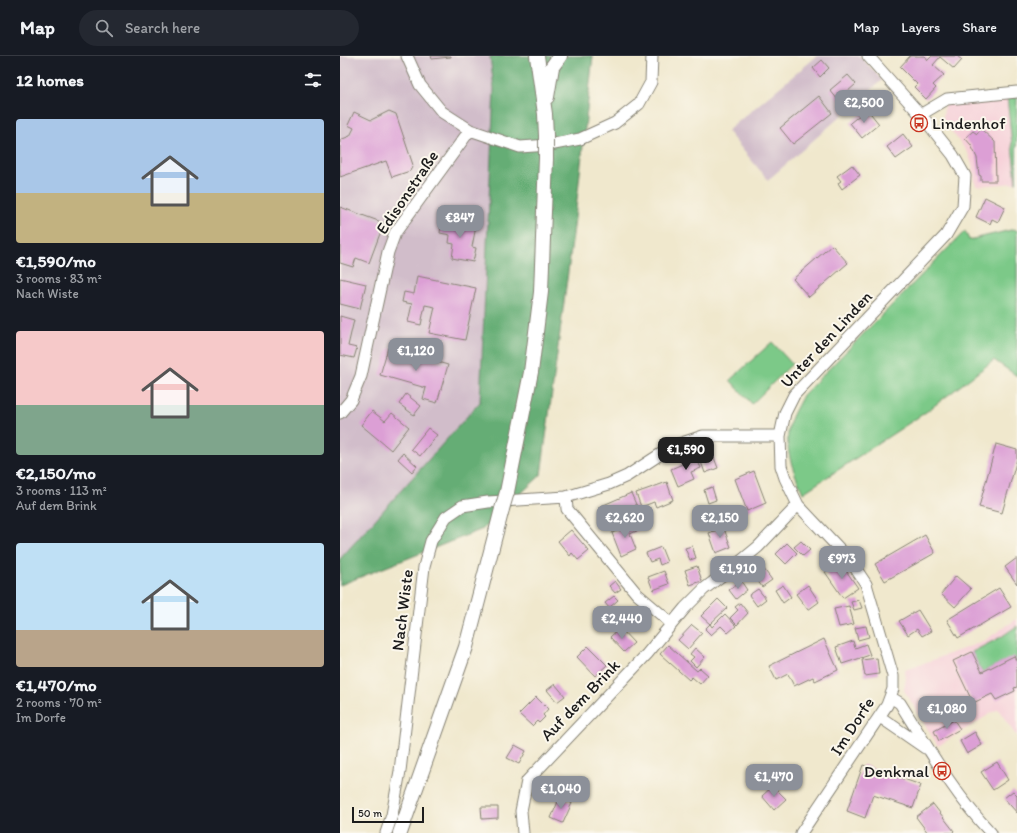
<!DOCTYPE html>
<html lang="en">
<head>
<meta charset="utf-8">
<style>
	body { margin:0; font-family:Itim,sans-serif; background:#242831; color:#f1f3f6; height:100vh; display:flex; flex-direction:column; font-size:15px; white-space:nowrap }
	* { box-sizing:border-box; margin:0 }
	p { font-size:13px; color:#9ea1a6 }
	.icon { flex:none; width:22px; height:22px; fill:none; stroke:currentColor; stroke-width:2; stroke-linecap:round; stroke-linejoin:round }
	.map { position:relative; flex:1; overflow:hidden }
	.side { display:flex; flex-direction:column; background:#171b24; width:340px }
	.side>* { flex:none }
	.scale { position:absolute; left:12px; bottom:10px; width:72px; box-sizing:border-box; padding-left:4px; border:2px solid #1c1c1c; border-top:0; font-size:11px; line-height:14px; white-space:nowrap; color:#1c1c1c; -webkit-text-stroke:3px #fbf7ec; paint-order:stroke }
	.price { position:absolute; translate:-50% -34px; padding:0 9px; border-radius:8px; background:#8c9099; color:#fff; font-size:13px; line-height:26px; filter:drop-shadow(0 1px 2px #0008) }
	.price::after { content:''; position:absolute; left:50%; top:24px; width:12px; height:9px; margin-left:-6px; background:inherit; clip-path:polygon(0 0,100% 0,50% 100%) }
	.price.active { background:#222; color:#fff }
	ul { padding:0; list-style:none }
	li { display:grid; align-content:center; gap:8px; height:212px; padding:0 16px }
	li span { display:grid; place-items:center; height:124px; border-radius:4px; color:#555 }
	li>.icon { margin-inline-start:auto }
	span .icon { width:72px; height:72px; fill:#fffc; stroke-width:1 }
	li b { font-size:17px }
	h2 { display:flex; justify-content:space-between; align-items:center; height:48px; padding:0 16px; font-size:17px }
	header { display:flex; align-items:center; gap:24px; box-sizing:border-box; height:56px; padding:0 20px; background:#171b24; border-bottom:1px solid #363941 }
	header strong { font-size:19px }
	nav { display:flex; gap:22px; margin-inline-start:auto; font-size:14px }
	.search { width:280px; height:36px; background:#242831; display:flex; align-items:center; gap:10px; box-sizing:border-box; padding:0 14px; border-radius:22px; color:#9ea1a6; font-size:15px }
	main { display:flex; flex:1; min-height:0 }
	.map>svg:first-child { display:block }
</style>
</head>
<body>
<header>
<strong>Map</strong>
<div class="search"><svg class="icon" aria-label="search" viewBox="0 0 24 24"><circle cx="10" cy="10" r="6"/><path d="M15 15l6 6"/></svg>Search here</div>
<nav><a>Map</a><a>Layers</a><a>Share</a></nav>
</header>
<main>
<section class="side">
<h2>12 homes<svg class="icon" aria-label="filters" viewBox="0 0 24 24"><path d="M4 7h16M4 17h16"/><circle cx="9" cy="7" r="2"/><circle cx="15" cy="17" r="2"/></svg></h2>
<ul>
<li><span style="background:linear-gradient(#a9c7e8 60%,#c2b280 0)"><svg class="icon" aria-label="home" viewBox="0 0 24 24"><path d="M3 11l9-7 9 7M6 9v11h12V9"/></svg></span><div><b>€1,590/mo</b><p>3 rooms · 83 m²</p><p>Nach Wiste</p></div></li>
<li><span style="background:linear-gradient(#f6c9c9 60%,#7fa58c 0)"><svg class="icon" aria-label="home" viewBox="0 0 24 24"><path d="M3 11l9-7 9 7M6 9v11h12V9"/></svg></span><div><b>€2,150/mo</b><p>3 rooms · 113 m²</p><p>Auf dem Brink</p></div></li>
<li><span style="background:linear-gradient(#bfe0f5 70%,#b9a48a 0)"><svg class="icon" aria-label="home" viewBox="0 0 24 24"><path d="M3 11l9-7 9 7M6 9v11h12V9"/></svg></span><div><b>€1,470/mo</b><p>2 rooms · 70 m²</p><p>Im Dorfe</p></div></li>
</ul>
</section>
<div class="map">
<svg width="677" height="777" viewBox="0 0 677 777">
	<rect width="100%" height="100%" fill="#fbf7ec"/>
	<filter id="ink" filterUnits="userSpaceOnUse"><feTurbulence type="fractalNoise" baseFrequency=".025" numOctaves="2"/><feDisplacementMap in="SourceGraphic" scale="8" xChannelSelector="R" yChannelSelector="G"/><feConvolveMatrix kernelMatrix="1 2 1 2 8 2 1 2 1" color-interpolation-filters="sRGB"/></filter>
	<filter id="wash" filterUnits="userSpaceOnUse"><feTurbulence type="fractalNoise" baseFrequency=".012" numOctaves="4" result="noise"/><feDisplacementMap in="SourceGraphic" scale="16" xChannelSelector="R" yChannelSelector="G"/><feGaussianBlur stdDeviation="0.9" result="paint"/><feColorMatrix in="noise" values="0 0 0 0 0 0 0 0 0 0 0 0 0 0 0 0 0 1.4 0 .05"/><feComposite in="paint" operator="in"/></filter>
	<g filter="url(#wash)">
		<rect width="100%" height="100%" fill="#f0e8cd"/>
		<!-- built -->
		<path fill="#f6cfd8" d="M667 41 676 127 636 130 633 111 628 97 603 64 604 50 612 46Z
			M677 563V681L658 653 598 690 564 634 566 623 565 614 642 586Z"/>
		<!-- industrial -->
		<path fill="#d1bdca" d="M0 0H150L154 33 140 346 0 503Z
			M477 0H520L542 24 428 124 387 75Z"/>
		<!-- green -->
		<path fill="#7cc988" stroke="#4c7252" d="M667 41H677L676 127Z
			M675 173 677 175V320L654 304 586 356 463 437C453 414 443 392 450 367 452 358 459 348 463 339L625 175 629 184Z
			M432 286 452 308 412 348 390 324Z
			M677 570V607L674 601 642 616 632 596 661 581Z"/>
		<!-- forest -->
		<path fill="#65ad74" stroke="#406448" d="M150 0H253L234 171 201 419 143 473 0 529V503L140 346 154 33Z"/>
		<g id="blocks">
			<!-- building -->
			<path fill="#dc9fd5" d="M91 0H111V1L92 3Z
				M570 0H585L588 4 592 0H617L622 4 614 13 600 1 593 9 604 19 593 29 596 32 586 43 574 31 577 28 560 11Z
				M482 4 489 12 480 21 473 12Z
				M508 19 516 28 498 44 490 34Z
				M479 40 492 57 453 88 440 72Z
				M527 53 539 68 522 82 510 67Z
				M49 55 56 58 73 109 70 115 52 121 46 105 0 121V84L10 80 14 72 8 69 14 56 31 64Z
				M641 73 655 86 656 125H641V120L639 119 637 102 631 89 625 82 633 75 637 78Z
				M563 78 573 91 556 103 547 91Z
				M512 109 520 119 502 133 498 127 501 125 497 120Z
				M645 141 665 151 658 166 652 163 650 168 636 161Z
				M0 151 44 167 29 207 16 202 13 211 0 207Z
				M102 163 136 170 132 191 136 192 133 206 112 202 114 188 109 187 110 179 100 177Z
				M492 189 508 207 469 241 453 223Z
				M77 220 136 232 125 284 89 277 95 251 85 249 81 269 68 266 72 248 62 246 64 236 74 238Z
				M0 222 26 228 20 253 0 248Z
				M0 260 14 264 8 290 17 292 14 302 0 299Z
				M48 292 108 309 97 347 83 343 86 332 40 319Z
				M66 338 81 350 74 359 59 348Z
				M32 355 45 365 52 357 69 371 51 394 21 369Z
				M88 372 97 379 80 400 71 393Z
				M656 388 677 394V403L662 457 639 451Z
				M63 397 77 410 72 416 58 403Z
				M355 399 361 412 351 416 354 423 338 430 331 413 347 406 346 402Z
				M373 399 378 412 365 417 360 403Z
				M414 415 426 447 407 455 395 423Z
				M327 426 333 444 316 451 314 446 301 451 296 437Z
				M372 431 376 444 368 447 364 434Z
				M291 437 298 453 265 466 259 451Z
				M381 465 391 491 376 497 369 477 379 473 376 467Z
				M296 467 299 474 290 478 296 493 281 500 272 477Z
				M231 474 249 495 238 504 232 497 230 500 218 485Z
				M585 479 595 497 545 525 535 508Z
				M461 485 470 494 463 500 454 491Z
				M447 487 457 497 446 508 436 498Z
				M352 490 356 502 350 504 345 492Z
				M321 491 327 506 320 509 318 503 310 506 306 497Z
				M677 502V528L665 511Z
				M500 506 518 532 503 542 485 516Z
				M357 510 362 525 350 529 345 514Z
				M423 512 432 524 422 531 413 518Z
				M324 515 329 528 313 534 308 521Z
				M616 520 631 533 615 551 601 538Z
				M275 525 281 533 275 537 269 530Z
				M401 525 407 534 396 543 389 534Z
				M443 529 451 541 443 547 435 534Z
				M468 529 479 546 468 554 456 538Z
				M659 532 671 551 618 582 607 564Z
				M418 533 426 543 417 550 409 539Z
				M274 540 278 544 269 552 265 547Z
				M378 543 387 552 370 568 372 571 385 558 396 570 388 577 381 570 371 579 365 573 370 568 361 560Z
				M519 544 522 552 514 554 511 546Z
				M400 547 408 557 397 569 390 562 398 554 395 551Z
				M298 550 308 560 295 572 285 562Z
				M509 550 514 568 499 571 494 553Z
				M578 554 591 575 582 580 577 573 568 579 559 565Z
				M274 556 283 566 278 570 270 560Z
				M352 569 362 577 348 593 338 584Z
				M526 570 529 581 518 584 515 572Z
				M280 572 294 587 284 596 270 581Z
				M484 583 498 614 475 625 473 621 454 630 448 618 436 624 429 610Z
				M513 585 515 592 526 588 530 599 502 608 496 591Z
				M328 589 357 615 360 612 368 619 360 628 352 621 349 624 320 598Z
				M248 590 267 609 255 620 237 601Z
				M355 592 365 601 356 611 350 605 354 601 350 598Z
				M632 596 642 616 674 600 677 607V631L674 632 675 635 656 644 652 638 633 647 613 605Z
				M537 602 539 618 525 620 522 604Z
				M215 628 225 640 217 646 207 634Z
				M196 641 208 653 203 659 205 661 199 667 197 665 192 670 179 658Z
				M614 664 620 673 599 685 594 675Z
				M635 676 642 689 627 698 620 685Z
				M175 689 186 695 179 708 167 702Z
				M657 706 668 724 653 734 641 716Z
				M523 709 581 729 573 752 533 739 525 762 507 755Z
				M433 730 446 743 434 754 422 740Z
				M673 735 677 739V757L664 742Z
				M220 741 232 747 223 767 211 762Z
				M593 748 614 775 612 777H588L576 761Z
				M141 751H158V762L142 763Z"/>
		</g>
	</g>
	<g filter="url(#ink)">
		<use href="#blocks" fill-opacity="0" stroke="#868274" stroke-width="1"/>
		<g fill="none" stroke-linecap="round" stroke-linejoin="round">
			<!-- minor casing -->
			<g stroke="#868274" stroke-width="13">
				<path id="minor" d="M67 0 80 29 102 56 130 74 180 91 209 89 240 83 275 67 299 48 311 26 312 0
					M580 59 607 43 677 36
					M0 357 11 344 21 320 48 196 55 177 130 74
					M226 441 227 453 297 538 331 567
					M550 641 560 647C588 692 614 738 651 777
					M540 661 585 692
					M46 777 52 759 60 715 84 511 91 485 106 461 122 450 148 446 226 441 269 428 287 420 333 390 363 380H440
					M183 777 181 755 187 725 307 598 345 552 364 533 401 505 418 491 458 449
					M461 777 547 649 553 633V620L526 528 510 504 458 449 445 422 441 410 440 380 445 357 454 339 606 179 623 150 625 120 613 99 586 65 528 0"/>
			</g>
			<!-- major casing -->
			<g stroke="#868274" stroke-width="16">
				<path id="major" d="M197 0 205 58 206 80
					M207 41 212 11 220 0
					M167 436 191 316 201 236 206 102
					M60 777 126 591 162 453"/>
			</g>
			<!-- minor -->
			<use href="#minor" stroke="#fff" stroke-width="11"/>
			<!-- major -->
			<use href="#major" stroke="#fff" stroke-width="14"/>
			<!-- major-bridge casing -->
			<g stroke="#868274" stroke-width="16" stroke-linecap="butt">
				<path id="major-bridge" d="M206 80V102
					M162 453 167 436"/>
			</g>
			<!-- major-bridge -->
			<use href="#major-bridge" stroke="#fff" stroke-width="14"/>
		</g>
	</g>
	<!-- icons -->
	<defs>
		<g id="bus-ring" transform="scale(0.9)"><circle r="9.5" fill="#fbf7ec" stroke="#c8321e" stroke-width="1.5"/><path d="M-5-6H5V4H4V6H2V4H-2V6H-4V4H-5ZM-3.5-4V0h7V-4ZM-3.5 1.2v1.5H-2V1.2ZM2 1.2v1.5H3.5V1.2Z" fill="#c8321e"/></g>
	</defs>
	<g fill-rule="evenodd">
		<use href="#bus-ring" x="579" y="67"/>
		<use href="#bus-ring" x="602" y="715"/>
	</g>
	<g text-anchor="middle" stroke-width="4" stroke-linejoin="round" paint-order="stroke">
		<!-- poi labels -->
		<g font-size="17" fill="#1c1c1c" stroke="#fbf7ec" text-anchor="start">
			<text x="592" y="73">Lindenhof</text>
			<text x="589" y="721" text-anchor="end">Denkmal</text>
		</g>
		<!-- street labels -->
		<g font-size="17" fill="#1c1c1c" stroke="#fbf7ec">
			<text transform="translate(67 136) rotate(-56)" y="6">Edisonstraße</text>
			<text transform="translate(486 283) rotate(-47)" y="6">Unter den Linden</text>
			<text transform="translate(62 554) rotate(-83)" y="6">Nach Wiste</text>
			<text transform="translate(240 644) rotate(-46)" y="6">Auf dem Brink</text>
			<text transform="translate(512 670) rotate(-57)" y="6">Im Dorfe</text>
		</g>
	</g>
</svg>
<div class="scale">50 m</div>
<b class="price" style="left:524px;top:68px">€2,500</b>
<b class="price" style="left:120px;top:183px">€847</b>
<b class="price" style="left:76px;top:316px">€1,120</b>
<b class="price active" style="left:346px;top:415px">€1,590</b>
<b class="price" style="left:285px;top:483px">€2,620</b>
<b class="price" style="left:380px;top:483px">€2,150</b>
<b class="price" style="left:502px;top:524px">€973</b>
<b class="price" style="left:398px;top:534px">€1,910</b>
<b class="price" style="left:282px;top:584px">€2,440</b>
<b class="price" style="left:607px;top:674px">€1,080</b>
<b class="price" style="left:434px;top:742px">€1,470</b>
<b class="price" style="left:221px;top:754px">€1,040</b>
</div>
</main>
</body>
</html>
